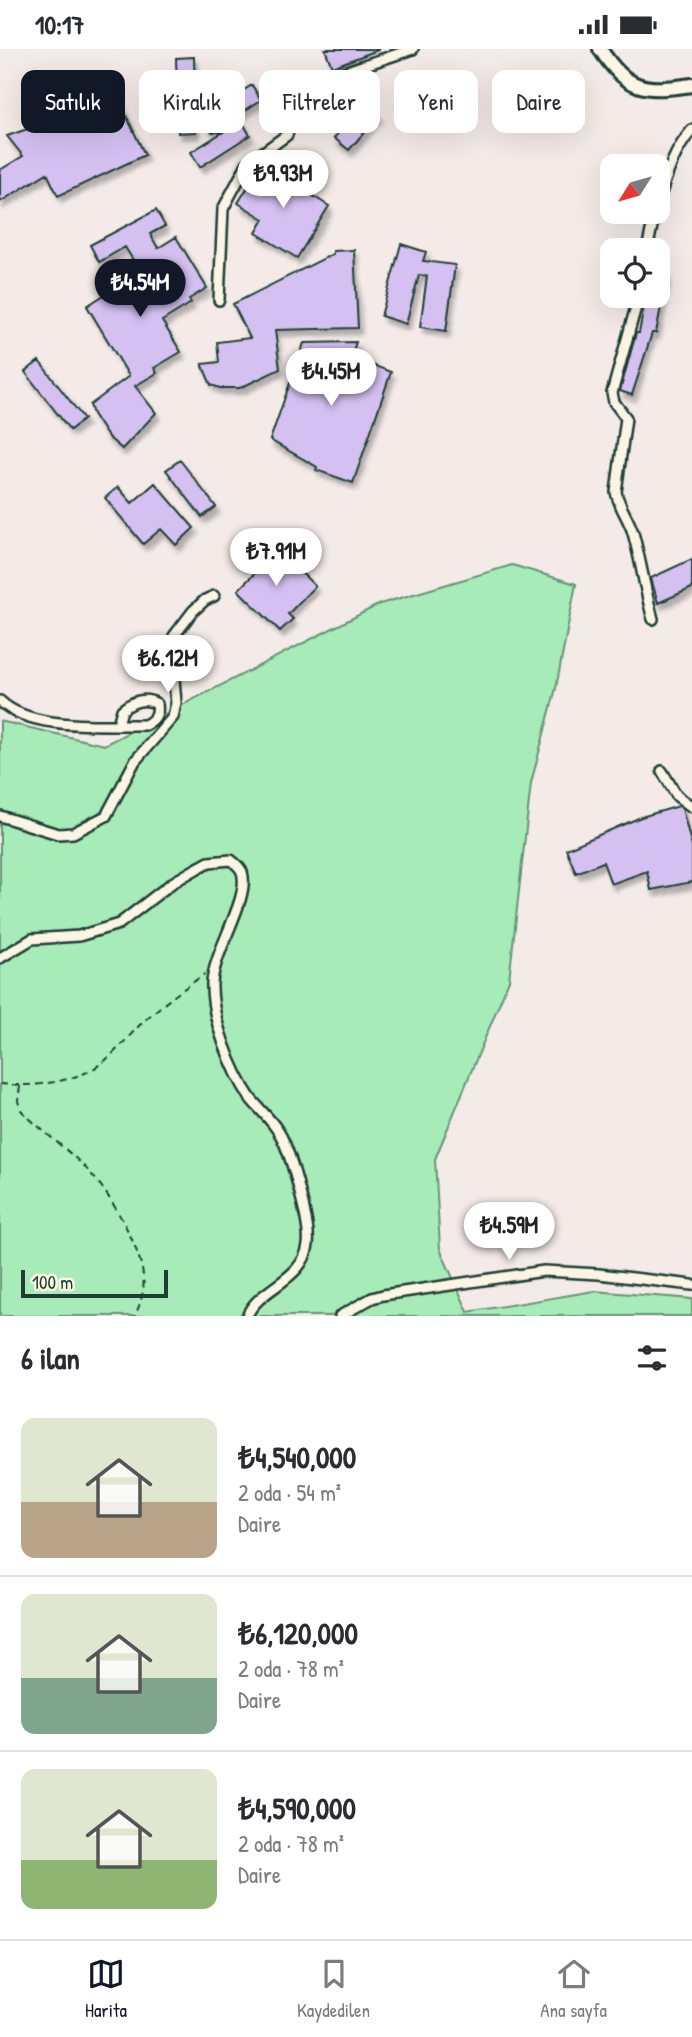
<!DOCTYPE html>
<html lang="tr">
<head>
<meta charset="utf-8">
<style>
	body { margin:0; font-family:"Patrick Hand",sans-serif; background:#f2f2f3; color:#2b2b33; height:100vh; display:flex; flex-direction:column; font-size:26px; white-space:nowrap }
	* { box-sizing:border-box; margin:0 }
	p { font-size:23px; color:#7c7c81 }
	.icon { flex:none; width:38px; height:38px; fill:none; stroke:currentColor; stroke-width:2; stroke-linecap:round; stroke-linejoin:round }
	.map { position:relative; height:1267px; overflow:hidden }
	.details { display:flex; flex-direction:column; background:#fff; flex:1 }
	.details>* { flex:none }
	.hud { position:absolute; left:21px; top:21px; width:651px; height:63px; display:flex; gap:14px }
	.needle { width:46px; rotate:233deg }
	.buttons { position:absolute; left:600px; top:105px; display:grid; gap:14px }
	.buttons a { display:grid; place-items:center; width:70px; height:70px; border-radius:14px; background:#fff; box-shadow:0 7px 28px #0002; font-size:35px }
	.scale { position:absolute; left:21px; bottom:18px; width:147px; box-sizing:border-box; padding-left:7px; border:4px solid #1f3d34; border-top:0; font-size:19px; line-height:24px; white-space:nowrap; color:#1f3d34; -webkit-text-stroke:5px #fcf5e5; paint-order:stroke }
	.price { position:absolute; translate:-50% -60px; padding:0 16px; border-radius:24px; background:#fff; color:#222; font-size:23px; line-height:46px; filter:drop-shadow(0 2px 4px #0008) }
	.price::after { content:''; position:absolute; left:50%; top:42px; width:21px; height:16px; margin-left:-10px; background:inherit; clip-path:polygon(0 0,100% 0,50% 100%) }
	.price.current { background:#111827; color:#fff }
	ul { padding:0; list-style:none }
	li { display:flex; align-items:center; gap:21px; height:175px; padding:0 21px }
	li+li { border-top:2px solid #e1e1e2 }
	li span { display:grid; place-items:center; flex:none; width:196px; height:140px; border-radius:14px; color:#555 }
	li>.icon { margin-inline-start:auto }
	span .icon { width:84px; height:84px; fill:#fffc; stroke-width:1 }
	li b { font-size:30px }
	h2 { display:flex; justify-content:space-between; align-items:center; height:84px; padding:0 21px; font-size:30px }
	.tag { padding:0 24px; border-radius:14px; background:#fff; box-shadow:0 7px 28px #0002; font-size:24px; line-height:63px }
	.tag.current { background:#111827; color:#fff }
	.status { display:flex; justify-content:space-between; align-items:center; height:49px; padding:0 35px; background:#fff; direction:ltr }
	.status svg { height:19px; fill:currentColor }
	.tab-bar { display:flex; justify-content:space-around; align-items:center; height:98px; border-top:2px solid #e1e1e2; background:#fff; font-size:19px; color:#7c7c81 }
	.tab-bar a { display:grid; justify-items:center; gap:4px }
	.tab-bar .current { color:#111827 }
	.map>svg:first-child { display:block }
</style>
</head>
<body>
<div class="status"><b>10:17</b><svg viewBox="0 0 49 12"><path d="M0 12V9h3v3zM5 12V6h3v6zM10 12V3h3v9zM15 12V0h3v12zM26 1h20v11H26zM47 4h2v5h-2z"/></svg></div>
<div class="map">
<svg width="692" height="1267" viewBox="0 0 692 1267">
	<defs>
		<filter id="shadow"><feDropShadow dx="3.5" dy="6" stdDeviation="2" flood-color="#0004"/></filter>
	</defs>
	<rect width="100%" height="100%" fill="#f4ebe8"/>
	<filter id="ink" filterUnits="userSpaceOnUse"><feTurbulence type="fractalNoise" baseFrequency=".0143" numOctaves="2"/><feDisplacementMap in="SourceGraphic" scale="14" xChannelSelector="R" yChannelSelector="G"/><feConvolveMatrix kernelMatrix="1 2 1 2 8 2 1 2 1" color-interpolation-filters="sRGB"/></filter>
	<g filter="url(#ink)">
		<!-- green -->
		<path fill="#a7ecb8" stroke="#639476" stroke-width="2" d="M512 516 576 535 556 639 531 734 509 931 435 1110 440 1200 468 1263 594 1242 692 1250V1267H0V672L104 696 380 555Z"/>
		<!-- building -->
		<path fill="#d4c1f2" stroke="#1f3d34" stroke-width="2" filter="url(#shadow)" d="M325 0H378V1L332 18Z
			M194 8 196 83 178 84 176 9Z
			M252 36 261 51 238 66 250 86 200 118 191 103 223 83H212L202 68Z
			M118 49 145 106 58 147 47 124 0 153V121L23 107 7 87Z
			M364 53 379 66 349 101 334 89Z
			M262 115 329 157 297 209 256 184 264 170 238 154Z
			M156 161 165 177 150 185 158 199 176 188 207 239 189 250 191 254 162 272 181 303 154 319 157 324 135 337 156 364 122 400 108 388 93 365 90 356 129 327 87 257 113 240 109 233 136 216 125 198 99 213 90 196Z
			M401 195 426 203 423 212 455 216 446 282 420 278 427 227 419 226 406 275 381 267Z
			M354 201 358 279 275 281 280 320 240 339H220L211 336 202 315 219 313 217 293 250 289 233 255 333 205V202Z
			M658 224 667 226 656 284H652L632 346 620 342 636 284H639L646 247H658Z
			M356 293 351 308 391 323 353 434 316 421 317 418 270 391 304 294Z
			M39 312 84 370 70 381 25 323Z
			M180 411 216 458 202 468 166 421Z
			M155 434 194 479 176 496 161 480 143 495 105 449 118 438 132 454Z
			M273 496 315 537 288 565 293 570 280 582 238 541 260 519 255 514Z
			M692 510V539L658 554 651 529Z
			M679 757 682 759 692 798V833L651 841 647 822 611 835 603 813 576 824 566 800 641 768Z"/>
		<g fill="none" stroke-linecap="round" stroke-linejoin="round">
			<!-- street casing -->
			<g stroke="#1f3d34" stroke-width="14">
				<path id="street" d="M658 153C667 126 673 103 692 81
					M647 201 655 163
					M639 247 612 344 614 353 626 369 616 443C619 458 629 470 633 484 641 512 645 542 653 570
					M219 251 223 160 247 115 287 86 295 59 323 30 413 0
					M0 652C31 682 104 675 145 676 154 671 159 666 157 655 145 648 133 652 122 661L118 675
					M662 722 677 747 692 758
					M0 767 58 785 73 784 106 767 135 712 173 668 176 654 172 607 174 587 193 562 205 551 214 547
					M0 909 32 890 79 887 119 875 172 834 196 820 209 813 231 811C235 814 240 818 242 823 251 848 213 903 212 935 211 969 232 1022 251 1050 261 1062 274 1073 281 1087 291 1106 311 1176 308 1196 303 1232 258 1239 247 1267
					M340 1267 372 1249 383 1246 544 1222 599 1225 692 1236"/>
			</g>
			<!-- secondary casing -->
			<g stroke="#1f3d34" stroke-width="18">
				<path id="secondary" d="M600 0C628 42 644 43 692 36"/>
			</g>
			<!-- path -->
			<path stroke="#1f3d34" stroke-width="2" stroke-dasharray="7 5" stroke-linecap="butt" d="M0 1035C28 1038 58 1035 85 1024 109 1014 126 989 145 971 164 954 184 939 205 925
				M20 1037 18 1052 21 1061C43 1084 71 1102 92 1126 111 1147 140 1198 143 1226 145 1241 141 1253 135 1267"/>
			<!-- street -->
			<use href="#street" stroke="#fcf5e5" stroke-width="9"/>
			<!-- secondary -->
			<use href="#secondary" stroke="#fcf5e5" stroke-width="12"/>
		</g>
	</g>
</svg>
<div class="buttons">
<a><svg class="needle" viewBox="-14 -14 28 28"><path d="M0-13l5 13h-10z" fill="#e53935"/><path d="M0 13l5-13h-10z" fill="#7c7c81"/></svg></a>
<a><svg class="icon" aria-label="locate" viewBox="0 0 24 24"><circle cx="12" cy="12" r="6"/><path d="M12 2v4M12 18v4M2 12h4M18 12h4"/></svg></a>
</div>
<div class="scale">100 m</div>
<b class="price" style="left:283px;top:161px">₺9.93M</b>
<b class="price current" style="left:140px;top:270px">₺4.54M</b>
<b class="price" style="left:331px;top:359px">₺4.45M</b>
<b class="price" style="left:276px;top:539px">₺7.91M</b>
<b class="price" style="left:168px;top:646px">₺6.12M</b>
<b class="price" style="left:509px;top:1213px">₺4.59M</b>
<div class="hud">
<a class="tag current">Satılık</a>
<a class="tag">Kiralık</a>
<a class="tag">Filtreler</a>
<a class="tag">Yeni</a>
<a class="tag">Daire</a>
</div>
</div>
<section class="details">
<h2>6 ilan<svg class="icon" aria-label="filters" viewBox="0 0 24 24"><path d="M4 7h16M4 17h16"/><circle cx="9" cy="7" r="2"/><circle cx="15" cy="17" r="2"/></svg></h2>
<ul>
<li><span style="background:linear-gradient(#dfe7d0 60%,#b9a48a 0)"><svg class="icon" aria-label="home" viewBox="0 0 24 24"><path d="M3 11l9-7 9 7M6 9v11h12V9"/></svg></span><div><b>₺4,540,000</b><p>2 oda · 54 m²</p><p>Daire</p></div></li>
<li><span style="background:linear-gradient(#dfe7d0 60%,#7fa58c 0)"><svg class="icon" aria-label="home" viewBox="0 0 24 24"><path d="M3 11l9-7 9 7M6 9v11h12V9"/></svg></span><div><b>₺6,120,000</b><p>2 oda · 78 m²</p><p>Daire</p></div></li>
<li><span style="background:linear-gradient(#dfe7d0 65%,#8fb573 0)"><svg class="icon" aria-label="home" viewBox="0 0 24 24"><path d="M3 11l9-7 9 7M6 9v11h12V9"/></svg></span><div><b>₺4,590,000</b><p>2 oda · 78 m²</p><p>Daire</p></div></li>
</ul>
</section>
<nav class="tab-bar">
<a class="current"><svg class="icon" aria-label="map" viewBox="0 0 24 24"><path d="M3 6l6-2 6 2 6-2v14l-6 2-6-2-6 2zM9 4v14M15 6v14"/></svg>Harita</a>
<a><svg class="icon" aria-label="saved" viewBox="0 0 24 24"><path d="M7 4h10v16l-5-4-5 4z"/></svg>Kaydedilen</a>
<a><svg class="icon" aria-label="home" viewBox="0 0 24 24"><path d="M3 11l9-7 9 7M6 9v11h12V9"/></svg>Ana sayfa</a>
</nav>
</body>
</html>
